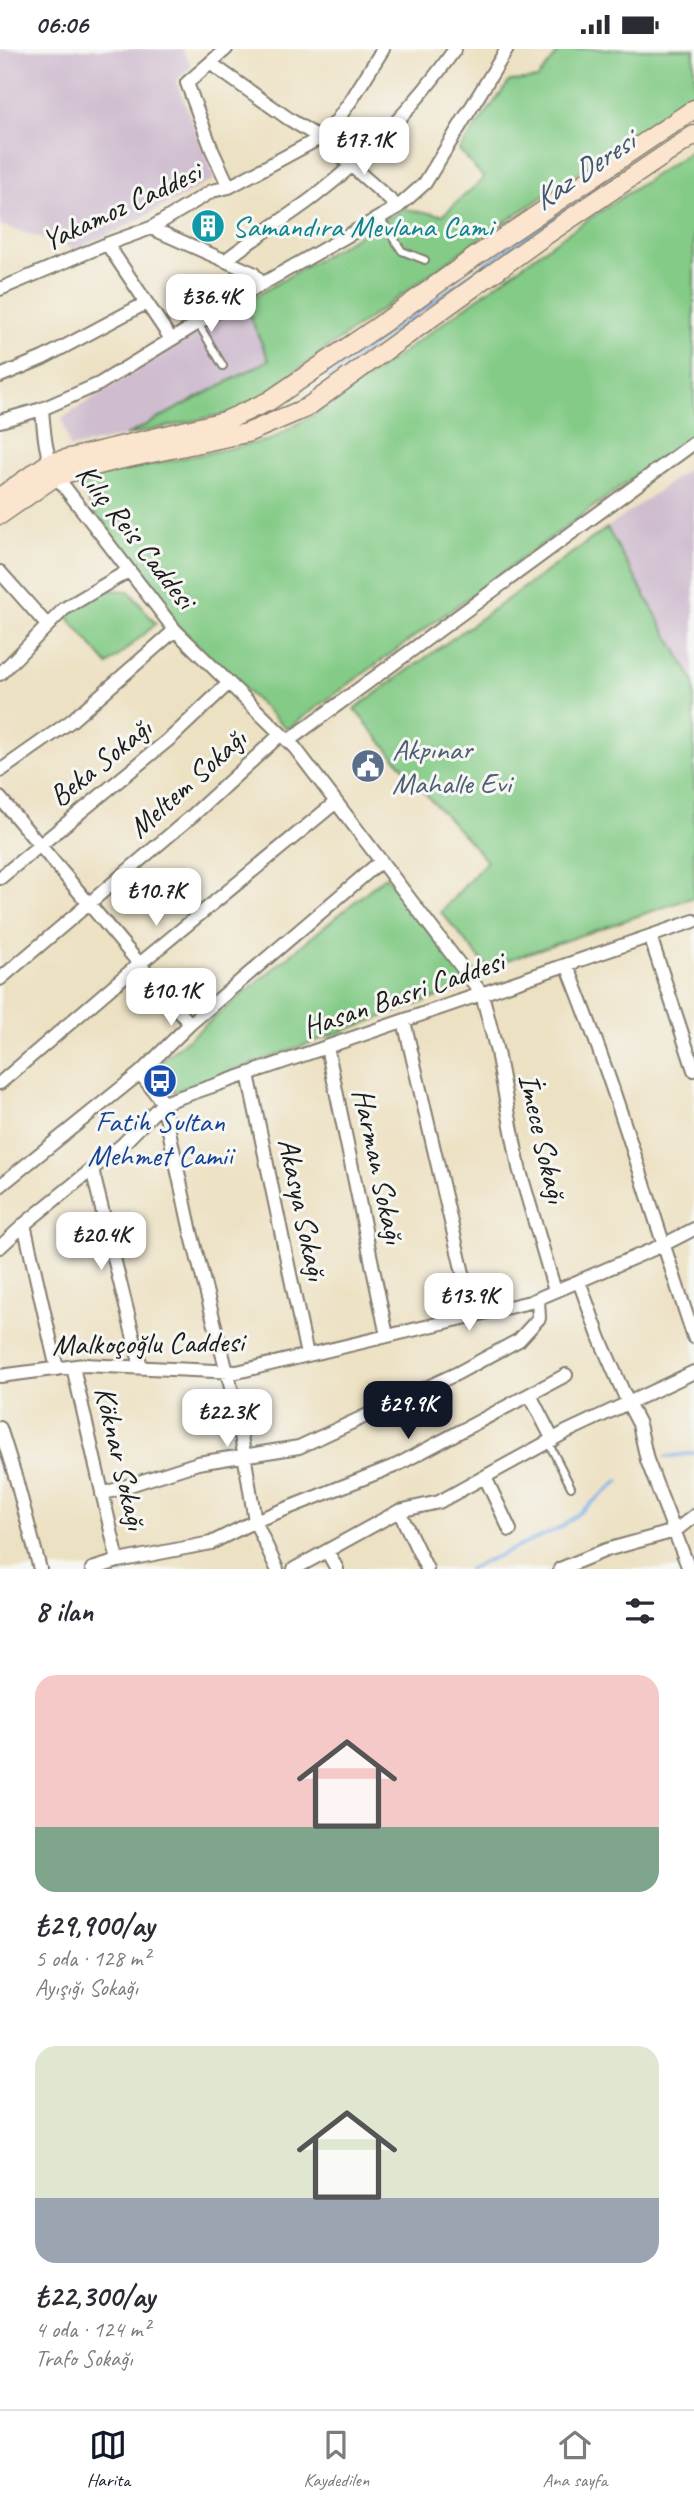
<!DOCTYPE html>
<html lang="tr">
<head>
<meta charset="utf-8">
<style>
	body { margin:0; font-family:Caveat,sans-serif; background:#f7f7f7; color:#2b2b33; height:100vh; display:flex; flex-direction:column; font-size:26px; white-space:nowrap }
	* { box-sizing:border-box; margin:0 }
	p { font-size:23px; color:#7c7c81 }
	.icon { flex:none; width:38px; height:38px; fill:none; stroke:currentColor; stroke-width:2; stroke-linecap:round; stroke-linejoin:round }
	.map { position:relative; height:1520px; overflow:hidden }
	.drawer { display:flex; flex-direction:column; background:#fff; flex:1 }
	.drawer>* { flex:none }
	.price { position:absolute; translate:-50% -60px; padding:0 16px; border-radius:14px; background:#fff; color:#222; font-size:23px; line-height:46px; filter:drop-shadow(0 2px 4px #0008) }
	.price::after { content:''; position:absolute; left:50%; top:42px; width:21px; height:16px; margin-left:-10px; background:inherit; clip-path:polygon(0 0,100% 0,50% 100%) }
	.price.active { background:#111827; color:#fff }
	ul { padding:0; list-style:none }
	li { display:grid; align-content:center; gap:14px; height:371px; padding:0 35px }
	li span { display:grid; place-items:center; height:217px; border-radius:21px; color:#555 }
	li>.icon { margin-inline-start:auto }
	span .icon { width:126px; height:126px; fill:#fffc; stroke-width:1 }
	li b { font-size:30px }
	h2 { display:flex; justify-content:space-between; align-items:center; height:84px; padding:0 35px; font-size:30px }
	.status { display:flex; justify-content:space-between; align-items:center; height:49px; padding:0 35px; background:#fff; direction:ltr }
	.status svg { height:19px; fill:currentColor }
	.dock { display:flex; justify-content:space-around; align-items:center; height:98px; border-top:2px solid #e1e1e2; background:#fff; font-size:19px; color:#7c7c81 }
	.dock a { display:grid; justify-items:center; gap:4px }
	.dock .active { color:#111827 }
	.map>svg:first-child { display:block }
</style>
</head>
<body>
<div class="status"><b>06:06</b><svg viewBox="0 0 49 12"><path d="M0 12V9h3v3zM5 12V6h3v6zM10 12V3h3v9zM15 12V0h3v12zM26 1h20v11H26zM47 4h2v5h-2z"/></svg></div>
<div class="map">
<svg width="694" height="1520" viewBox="0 0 694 1520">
	<rect width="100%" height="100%" fill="#f6f6f2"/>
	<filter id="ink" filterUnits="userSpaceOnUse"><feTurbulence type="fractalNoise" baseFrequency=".0143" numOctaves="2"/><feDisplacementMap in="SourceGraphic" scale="14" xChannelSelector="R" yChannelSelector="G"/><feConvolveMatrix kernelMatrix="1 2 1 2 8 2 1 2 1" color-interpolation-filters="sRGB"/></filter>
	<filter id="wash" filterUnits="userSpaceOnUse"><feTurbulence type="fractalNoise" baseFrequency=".00686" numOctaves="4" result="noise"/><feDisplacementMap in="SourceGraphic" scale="28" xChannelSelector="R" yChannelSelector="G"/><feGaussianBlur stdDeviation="1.57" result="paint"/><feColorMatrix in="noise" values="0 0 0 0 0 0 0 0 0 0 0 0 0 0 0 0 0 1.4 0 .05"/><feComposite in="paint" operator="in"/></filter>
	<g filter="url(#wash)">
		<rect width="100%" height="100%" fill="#ede1c3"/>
		<!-- industrial -->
		<path fill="#cfbdcf" d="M0 0H182L192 17 176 32 215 130 121 180 75 200 0 176Z
			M244 254 269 311 125 387 70 399 62 369Z
			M694 416V633L607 479Z"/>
		<!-- green -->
		<path fill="#83cb86" stroke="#507451" stroke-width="2" d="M561 0H694V48L479 190 242 361 125 387 269 311 244 254 403 160 443 166 484 129 459 101 510 32 537 30Z
			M694 100V385L287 680 179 580 101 476 77 431 270 391 333 354 556 192Z
			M607 479 694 633V848L487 918 441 863 487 812 423 742 354 660Z
			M106 541 129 542 156 575 108 616 65 565Z
			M386 827 471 936 174 1043 159 1014Z"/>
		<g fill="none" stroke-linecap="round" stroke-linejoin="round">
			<!-- stream -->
			<path stroke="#7dade8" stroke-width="3.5" d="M328 329 485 215 694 74
				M666 1408 694 1404
				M469 1520 560 1479 619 1432"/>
		</g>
	</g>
	<g filter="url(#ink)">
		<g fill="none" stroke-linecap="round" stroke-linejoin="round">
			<!-- service casing -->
			<g stroke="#847e70" stroke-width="10">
				<path id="service" d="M380 169 402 202 425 211
					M198 274 223 317
					M548 1393 571 1438"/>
			</g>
			<!-- minor casing -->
			<g stroke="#847e70" stroke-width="16">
				<path id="minor" d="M507 0 425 134 398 158 262 235 99 335 42 360C44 384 45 405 56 427L175 581 295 699 482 945 497 1003 519 1119 555 1242
					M210 14 289 70 320 89 398 158
					M229 138 320 89 335 74 352 50 383 0
					M151 179 253 224 262 235
					M107 195 171 290
					M226 211C255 188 285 170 314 148 368 106 416 56 455 0
					M0 240 107 195 151 179 212 142 229 138 212 101 187 34 226 0
					M0 327 43 309 146 254
					M0 372 42 360
					M0 523 47 576
					M0 625 64 560 128 522
					M288 692 694 394
					M0 722 71 672 175 581
					M0 749 190 975 381 812
					M0 829 173 687 229 634
					M650 887 694 1021
					M567 916C616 1038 652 1164 694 1288
					M0 930 192 767 281 685
					M404 972 473 1267
					M327 998 387 1287
					M140 1024 163 1054 694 872
					M248 1025 307 1306
					M0 1034 120 931 336 753
					M92 1120 141 1318
					M0 1137 140 1024 190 975
					M24 1175 57 1320
					M0 1198 27 1173 122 1096 163 1054 191 1183 237 1362 255 1472 277 1520
					M73 1318 118 1512
					M0 1327 84 1316 237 1323 530 1253 663 1196 694 1180
					M530 1346 553 1391
					M0 1379 16 1430 40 1520
					M485 1428 510 1481
					M102 1445 198 1414 299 1398 456 1325 519 1291 539 1269 538 1250
					M399 1462 427 1520
					M327 1502 337 1520
					M92 1520 118 1512 211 1494 255 1472 397 1416 566 1326
					M294 1520 399 1462 439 1453 566 1383 628 1354 600 1290 579 1232
					M560 1520 606 1501 675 1482 694 1467
					M689 1520 647 1411 639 1375 628 1354 694 1323"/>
			</g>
			<!-- secondary casing -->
			<g stroke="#847e70" stroke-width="21">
				<path id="secondary" d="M0 448 49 414 225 372 269 352 386 272 476 207 694 60
					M0 466 56 427 114 412 247 384 306 359 546 186 694 86"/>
			</g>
			<!-- service -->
			<use href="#service" stroke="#fff" stroke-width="6"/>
			<!-- minor -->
			<use href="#minor" stroke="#fff" stroke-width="12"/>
			<!-- secondary -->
			<use href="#secondary" stroke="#fce5cf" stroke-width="18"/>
		</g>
	</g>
	<!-- icons -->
	<defs>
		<g id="building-disc" transform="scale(1.75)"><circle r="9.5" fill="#0f9aa8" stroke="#f6f6f2"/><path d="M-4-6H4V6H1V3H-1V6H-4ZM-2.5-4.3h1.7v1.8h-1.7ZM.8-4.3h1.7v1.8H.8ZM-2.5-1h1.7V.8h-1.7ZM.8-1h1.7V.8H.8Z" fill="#fff"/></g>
		<g id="civic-disc" transform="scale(1.75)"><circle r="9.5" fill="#5c6f8a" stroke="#f6f6f2"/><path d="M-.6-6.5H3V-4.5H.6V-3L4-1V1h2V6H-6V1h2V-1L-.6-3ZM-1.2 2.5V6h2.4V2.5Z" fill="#fff"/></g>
		<g id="bus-disc" transform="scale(1.75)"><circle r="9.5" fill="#1a4fb4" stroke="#f6f6f2"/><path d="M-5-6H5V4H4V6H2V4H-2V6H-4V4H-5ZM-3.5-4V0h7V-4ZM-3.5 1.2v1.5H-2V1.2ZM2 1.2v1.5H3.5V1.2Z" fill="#fff"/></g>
	</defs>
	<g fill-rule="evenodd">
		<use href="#building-disc" x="208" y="177"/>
		<use href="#civic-disc" x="368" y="717"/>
		<use href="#bus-disc" x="160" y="1032"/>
	</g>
	<g text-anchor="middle" stroke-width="6" stroke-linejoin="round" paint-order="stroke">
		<!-- street labels -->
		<g font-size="30" fill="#1c1c1c" stroke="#f6f6f2">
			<text transform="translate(121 157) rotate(-25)" y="10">Yakamoz Caddesi</text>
			<text transform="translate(136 487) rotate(52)" y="10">Kılıç Reis Caddesi</text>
			<text transform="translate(100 713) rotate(-39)" y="10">Beka Sokağı</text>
			<text transform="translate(187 734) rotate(-42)" y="10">Meltem Sokağı</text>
			<text transform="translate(403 945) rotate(-19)" y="10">Hasan Basri Caddesi</text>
			<text transform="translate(543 1089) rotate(77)" y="10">İmece Sokağı</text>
			<text transform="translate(379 1117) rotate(78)" y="10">Harman Sokağı</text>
			<text transform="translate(303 1160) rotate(78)" y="10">Akasya Sokağı</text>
			<text transform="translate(148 1294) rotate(-1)" y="10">Malkoçoğlu Caddesi</text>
			<text transform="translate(121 1409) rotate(77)" y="10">Köknar Sokağı</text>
		</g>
		<!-- culture labels -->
		<g font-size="30" fill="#0d838f" stroke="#f6f6f2" text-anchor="start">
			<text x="232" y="187">Samandıra Mevlana Cami</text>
		</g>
		<!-- service labels -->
		<g font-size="30" fill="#4e5e75" stroke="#f6f6f2" text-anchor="start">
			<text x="392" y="710">Akpınar<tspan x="392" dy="34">Mahalle Evi</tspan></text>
		</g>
		<!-- transit labels -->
		<g font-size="30" fill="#164399" stroke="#f6f6f2">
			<text x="160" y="1082">Fatih Sultan<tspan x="160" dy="34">Mehmet Camii</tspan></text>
		</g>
		<!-- water labels -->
		<g font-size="32" font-style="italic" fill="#43566e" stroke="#f6f6f2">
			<text transform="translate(583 121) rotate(-34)" y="11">Kaz Deresi</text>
		</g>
	</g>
</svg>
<b class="price" style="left:364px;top:128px">₺17.1K</b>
<b class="price" style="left:211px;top:285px">₺36.4K</b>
<b class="price" style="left:156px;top:879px">₺10.7K</b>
<b class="price" style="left:171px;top:979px">₺10.1K</b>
<b class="price" style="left:101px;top:1223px">₺20.4K</b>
<b class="price" style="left:469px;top:1284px">₺13.9K</b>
<b class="price active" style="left:408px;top:1392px">₺29.9K</b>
<b class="price" style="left:227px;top:1400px">₺22.3K</b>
</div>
<section class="drawer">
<h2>8 ilan<svg class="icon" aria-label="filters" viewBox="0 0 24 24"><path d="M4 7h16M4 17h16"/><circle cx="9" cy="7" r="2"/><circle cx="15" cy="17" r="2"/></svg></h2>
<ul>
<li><span style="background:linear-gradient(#f6c9c9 70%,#7fa58c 0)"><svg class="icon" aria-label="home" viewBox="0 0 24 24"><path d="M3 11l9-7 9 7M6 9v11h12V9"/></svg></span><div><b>₺29,900/ay</b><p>5 oda · 128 m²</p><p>Ayışığı Sokağı</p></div></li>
<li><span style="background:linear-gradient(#dfe7d0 70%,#9aa5b1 0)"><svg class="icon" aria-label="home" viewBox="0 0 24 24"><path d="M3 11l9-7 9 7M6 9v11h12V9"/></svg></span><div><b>₺22,300/ay</b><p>4 oda · 124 m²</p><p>Trafo Sokağı</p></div></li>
</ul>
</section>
<nav class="dock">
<a class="active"><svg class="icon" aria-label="map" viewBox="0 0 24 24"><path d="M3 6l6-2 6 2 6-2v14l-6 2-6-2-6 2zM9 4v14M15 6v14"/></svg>Harita</a>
<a><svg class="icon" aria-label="saved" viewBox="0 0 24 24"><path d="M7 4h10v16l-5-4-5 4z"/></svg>Kaydedilen</a>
<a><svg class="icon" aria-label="home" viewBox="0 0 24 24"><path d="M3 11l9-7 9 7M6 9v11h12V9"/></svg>Ana sayfa</a>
</nav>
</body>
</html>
